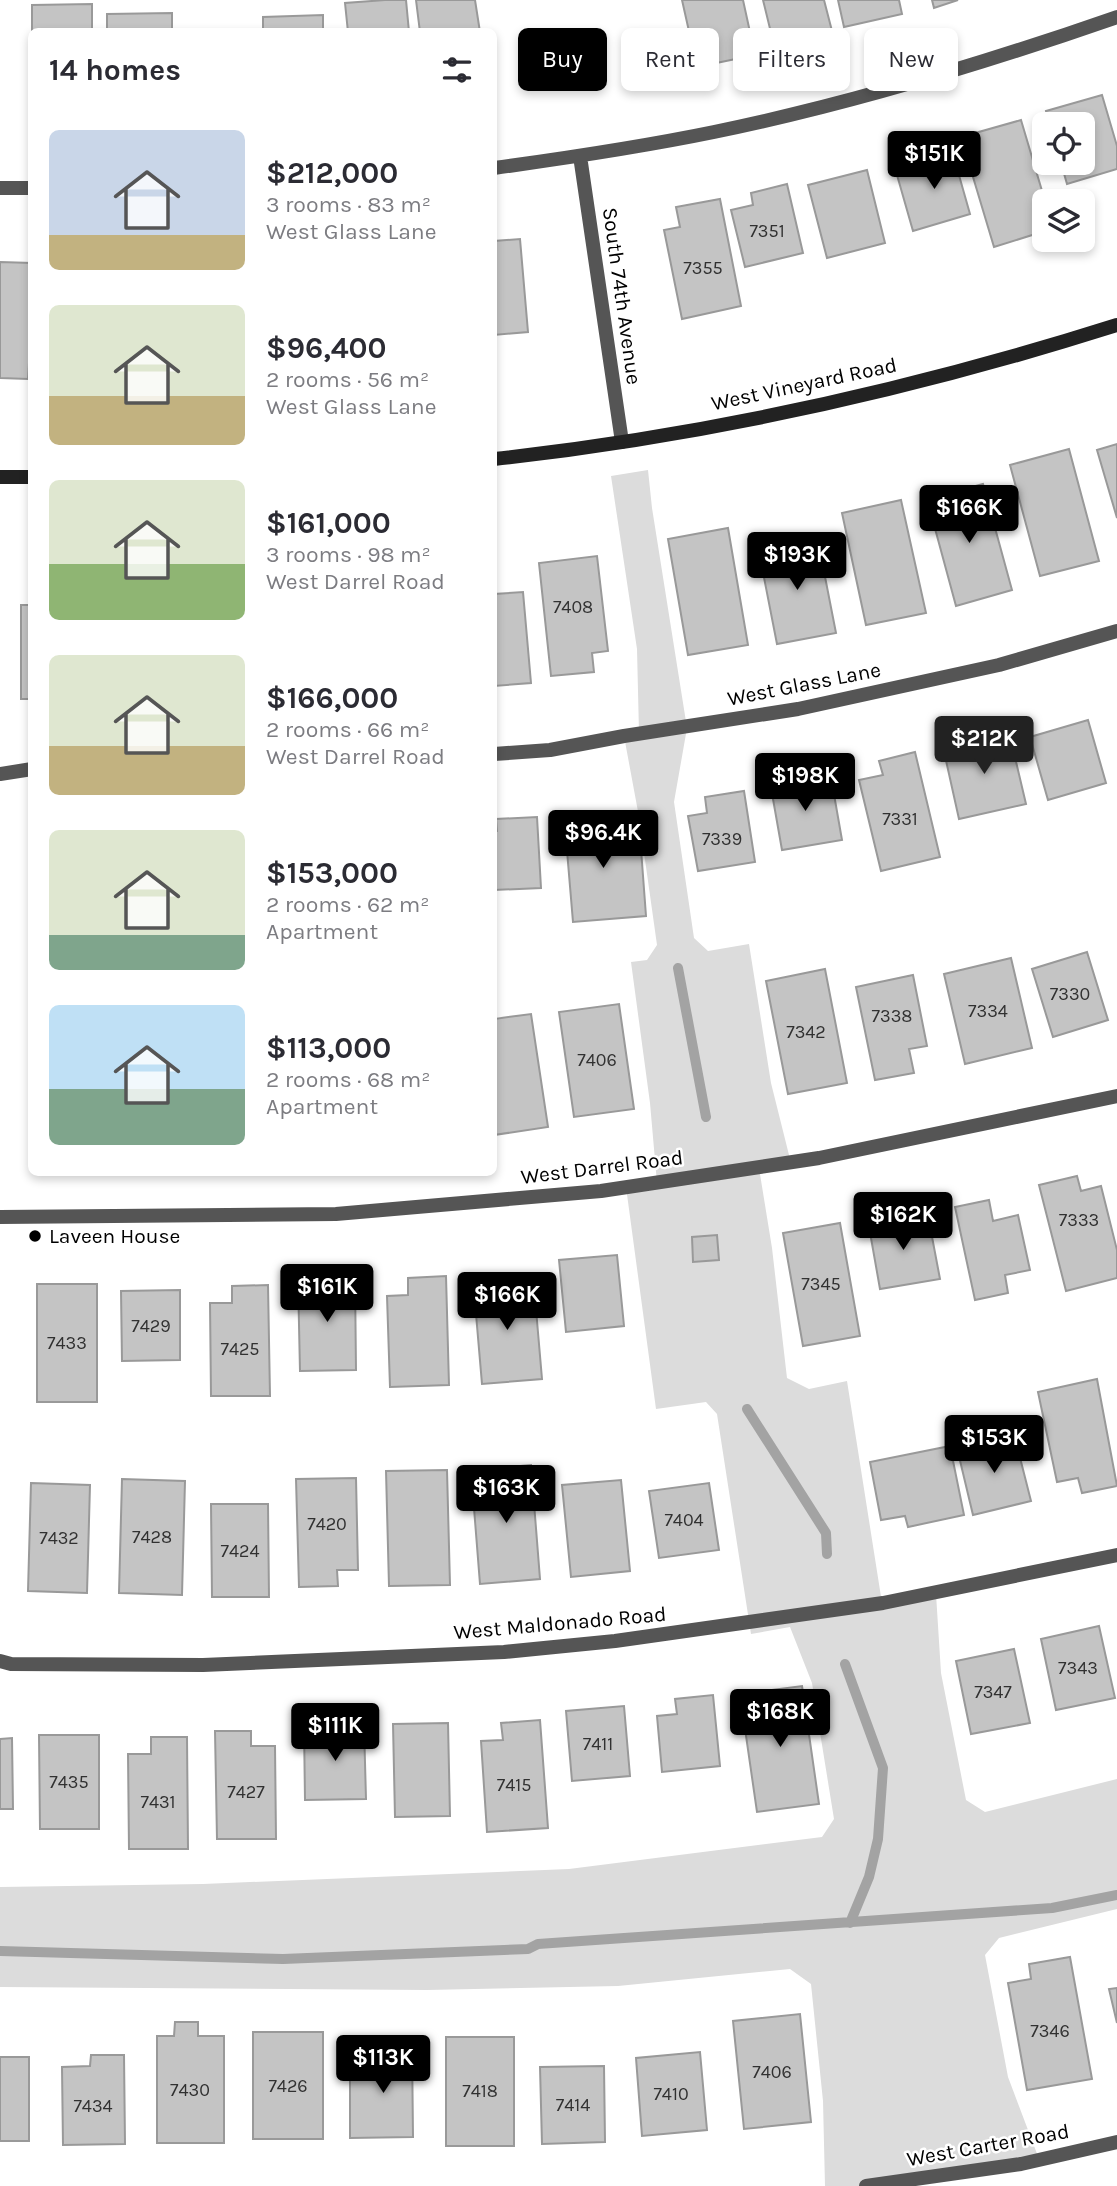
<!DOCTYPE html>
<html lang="en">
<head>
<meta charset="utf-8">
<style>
	body { margin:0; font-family:Karla,sans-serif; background:#f7f7f7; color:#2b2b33; height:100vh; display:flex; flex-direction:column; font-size:26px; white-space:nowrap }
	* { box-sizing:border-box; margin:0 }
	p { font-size:23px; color:#7c7c81 }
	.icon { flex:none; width:38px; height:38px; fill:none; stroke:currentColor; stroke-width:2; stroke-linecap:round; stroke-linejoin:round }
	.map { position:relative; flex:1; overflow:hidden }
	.details { position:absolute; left:28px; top:28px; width:469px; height:1148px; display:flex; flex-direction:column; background:#fff; border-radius:10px; box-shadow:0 4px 10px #0003 }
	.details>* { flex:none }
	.hud { position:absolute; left:518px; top:28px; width:494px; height:63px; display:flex; gap:14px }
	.buttons { position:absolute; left:1032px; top:112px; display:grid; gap:14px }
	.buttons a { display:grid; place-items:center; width:63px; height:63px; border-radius:10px; background:#fff; box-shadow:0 4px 10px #0003; font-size:35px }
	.price { position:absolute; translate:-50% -60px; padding:0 16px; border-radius:7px; background:#000; color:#fff; font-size:23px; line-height:46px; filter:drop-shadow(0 2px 4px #0008) }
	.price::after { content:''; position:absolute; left:50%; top:42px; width:21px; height:16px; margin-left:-10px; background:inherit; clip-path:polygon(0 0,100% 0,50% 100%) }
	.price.current { background:#222; color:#fff }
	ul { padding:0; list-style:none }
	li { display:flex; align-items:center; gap:21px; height:175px; padding:0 21px }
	li span { display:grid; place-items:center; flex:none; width:196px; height:140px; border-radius:10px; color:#555 }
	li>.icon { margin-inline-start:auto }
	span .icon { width:84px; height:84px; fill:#fffc; stroke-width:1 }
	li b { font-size:30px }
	h2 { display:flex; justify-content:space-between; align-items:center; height:84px; padding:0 21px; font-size:30px }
	.chip { padding:0 24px; border-radius:10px; background:#fff; box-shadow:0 4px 10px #0003; font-size:24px; line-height:63px }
	.chip.current { background:#000; color:#fff }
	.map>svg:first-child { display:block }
</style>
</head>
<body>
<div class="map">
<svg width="1117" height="2186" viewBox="0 0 1117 2186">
	<rect width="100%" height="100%" fill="#fff"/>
	<!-- green -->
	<path fill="#dcdcdc" d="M648 470 652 508 687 728 674 802 694 938 708 951 749 944 771 1083 791 1163 759 1168 772 1248 787 1378 809 1389 847 1381 882 1603 936 1594 941 1673 966 1800 985 1812 1117 1779V1909L999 1938 985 1955 1008 2077 1039 2159 866 2186H825L823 2101 811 1984 790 1969 618 1986 427 1990 0 1987V1887L203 1884 569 1869 822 1837 834 1819 812 1683 790 1627 751 1634 717 1414 706 1402 656 1409 626 1187 657 1183 650 1103 631 962 647 960 657 945 639 817 624 736 639 733 637 649 611 476Z"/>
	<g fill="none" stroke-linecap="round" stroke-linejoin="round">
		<!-- stream -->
		<path stroke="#a3a3a3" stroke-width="10" d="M678 968 706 1117
			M747 1409 826 1533 827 1554
			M845 1664 883 1768 878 1839 869 1877 850 1923
			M0 1951 283 1959 528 1949 538 1944 1052 1908 1117 1895"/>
	</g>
	<!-- building -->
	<path fill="#c4c4c4" stroke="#999" stroke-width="2" d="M385 0H406L409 32H348L345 3Z
		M416 0H475L480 32H420Z
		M682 0H743L755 55 697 67Z
		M763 0H824L832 31 774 45Z
		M838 0H899L902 14 844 27Z
		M932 0H958L934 8Z
		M92 4V32H32V5Z
		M172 13V32H107V14Z
		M323 15V32H263V17Z
		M252 30V32H192V31Z
		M1102 95 1117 146V169L1067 184 1061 163H1083V124H1049L1046 111Z
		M1021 120 1045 201V231L994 247 961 137Z
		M951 147 970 214 913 231 897 175 921 169 917 157Z
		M867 170 885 243 827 258 808 185Z
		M787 184 803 253 745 267 731 210 753 205 751 193Z
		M720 199 741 306 682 319 664 230 680 227 676 207Z
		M520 239 528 332 494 335V241Z
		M0 262 32 263V363H29L28 379 0 378Z
		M1117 444V518L1097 450Z
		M1069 449 1099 561 1040 576 1010 465Z
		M983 484 1012 590 956 606 927 499Z
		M901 500 926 613 866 625 842 513Z
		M728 528 748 645 688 655 668 539Z
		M818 541 836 633 777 644 759 552Z
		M597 556 608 651 592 653 594 672 551 676 539 563Z
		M523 592 531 683 494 686V594Z
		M21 605H32V699H21Z
		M1088 720 1106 783 1048 800 1030 737Z
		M1009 732 1026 804 959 819 943 747Z
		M915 752 940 857 881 871 859 780 883 775 879 761Z
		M807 775 809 787 832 783 842 840 782 850 770 782Z
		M744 791 755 862 698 871 688 816 707 813 705 797Z
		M599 812 600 826 626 824 628 850 641 849 646 916 573 922 564 815Z
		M537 817 541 888 494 890V832L497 831 496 819Z
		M1087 952 1108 1020 1053 1037 1032 969Z
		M1011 958 1032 1048 965 1064 944 974Z
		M825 969 847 1083 788 1094 766 981Z
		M913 975 927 1046 909 1049 914 1073 875 1080 856 987Z
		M619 1004 634 1109 574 1117 559 1012Z
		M531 1014 548 1127 494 1135V1019Z
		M1077 1176 1081 1191 1101 1186 1117 1250V1278L1066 1291 1039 1185Z
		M989 1200 993 1221 1018 1215 1030 1270 1005 1275 1008 1293 975 1300 955 1207Z
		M904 1215 906 1225 929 1221 940 1279 880 1289 868 1221Z
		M840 1223 860 1336 803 1346 783 1233Z
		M717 1235 719 1260 693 1262 692 1237Z
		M617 1255 624 1326 566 1332 559 1260Z
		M446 1276 449 1385 390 1387 387 1296 408 1295V1278Z
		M506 1276 507 1289 534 1286 542 1379 482 1384 473 1279Z
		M355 1277 356 1370 300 1371 298 1278Z
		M37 1284H97V1402H37Z
		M268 1285 270 1396H211L210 1303H232V1286Z
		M180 1290V1360L122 1361 121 1291Z
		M1097 1379 1117 1486 1082 1493 1078 1478 1057 1482 1038 1392Z
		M1014 1434 1031 1501 973 1515 957 1448Z
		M950 1446 964 1515 908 1527 905 1516 881 1520 870 1462Z
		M531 1465 540 1579 480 1584 471 1470Z
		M447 1470 450 1585 389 1586 386 1471Z
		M356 1478 358 1570H337L338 1586 299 1587 296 1479Z
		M122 1479 185 1481 182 1595 119 1593Z
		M621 1480 630 1571 571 1577 562 1485Z
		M31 1483 90 1485 87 1593 28 1591Z
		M709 1483 719 1550 659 1558 649 1491Z
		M211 1504H268L269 1597H212Z
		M1099 1626 1115 1698 1056 1710 1041 1639Z
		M1014 1649 1030 1723 971 1734 956 1661Z
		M802 1686 819 1804 757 1812 740 1694Z
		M713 1695 720 1766 662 1772 657 1716 677 1714 675 1699Z
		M624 1706 630 1776 572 1781 566 1711Z
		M540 1720 548 1828 487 1832 481 1741 503 1740 501 1723Z
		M448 1723 450 1816 395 1817 393 1724Z
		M304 1726H364L366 1799 305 1800Z
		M215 1731H251V1746H275L276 1839H217Z
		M39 1735H99V1829H40Z
		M151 1737H187L188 1849H129L128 1754H151Z
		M12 1738 13 1809H0V1739Z
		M1070 1957 1092 2079 1027 2090 1008 1983 1031 1979 1029 1964Z
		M1117 1988V2023L1109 1989Z
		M800 2014 811 2122 744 2129 733 2021Z
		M175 2022H198V2036H224V2143H157V2036H174Z
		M253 2032H323V2139H253Z
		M446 2037H514V2146H446Z
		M381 2045H412L413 2137 350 2138V2060H381Z
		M700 2052 707 2130 642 2136 636 2058Z
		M91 2055H124L125 2144 63 2145 62 2067 90 2066Z
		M0 2057H29V2141H0Z
		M604 2066 605 2142 542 2144 540 2067Z"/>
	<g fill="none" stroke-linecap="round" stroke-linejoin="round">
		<!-- street -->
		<path stroke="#555" stroke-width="14" d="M580 156 622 442
			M494 168C567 158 641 147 714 132 851 104 985 63 1117 17
			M0 188H32
			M494 754 550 750 624 736 798 709 999 665 1117 631
			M0 774 32 769
			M0 1217 336 1214 601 1191 819 1158 1117 1096
			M0 1661 11 1664 203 1665 504 1652 615 1641 883 1603 1117 1555
			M866 2186 1021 2164 1117 2142"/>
		<!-- secondary -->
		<path stroke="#222" stroke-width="14" d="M494 459C704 436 915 389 1117 325
			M0 477H32"/>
	</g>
	<!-- markers -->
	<circle fill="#000" stroke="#fff" stroke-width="2.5" cx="35" cy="1236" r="7"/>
	<g text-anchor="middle" stroke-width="5" stroke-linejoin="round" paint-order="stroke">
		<!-- number labels -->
		<g font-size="18" fill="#313131">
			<text x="767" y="237">7351</text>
			<text x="703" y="274">7355</text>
			<text x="573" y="613">7408</text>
			<text x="900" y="825">7331</text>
			<text x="722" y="845">7339</text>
			<text x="1070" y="1000">7330</text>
			<text x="988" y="1017">7334</text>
			<text x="892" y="1022">7338</text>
			<text x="806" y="1038">7342</text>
			<text x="597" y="1066">7406</text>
			<text x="1079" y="1226">7333</text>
			<text x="821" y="1290">7345</text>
			<text x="151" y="1332">7429</text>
			<text x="67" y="1349">7433</text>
			<text x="240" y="1355">7425</text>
			<text x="684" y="1526">7404</text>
			<text x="327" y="1530">7420</text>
			<text x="152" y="1543">7428</text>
			<text x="59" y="1544">7432</text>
			<text x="240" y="1557">7424</text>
			<text x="1078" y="1674">7343</text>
			<text x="993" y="1698">7347</text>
			<text x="598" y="1750">7411</text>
			<text x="69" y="1788">7435</text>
			<text x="514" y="1791">7415</text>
			<text x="246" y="1798">7427</text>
			<text x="158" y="1808">7431</text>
			<text x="1050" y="2037">7346</text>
			<text x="772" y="2078">7406</text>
			<text x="288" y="2092">7426</text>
			<text x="190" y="2096">7430</text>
			<text x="480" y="2097">7418</text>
			<text x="671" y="2100">7410</text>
			<text x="573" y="2111">7414</text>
			<text x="93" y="2112">7434</text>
		</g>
		<!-- street labels -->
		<g font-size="21" fill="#000" stroke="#fff">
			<text transform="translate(622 296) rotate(82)" y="7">South 74th Avenue</text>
			<text transform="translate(804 384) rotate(-12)" y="7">West Vineyard Road</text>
			<text transform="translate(804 684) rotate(-11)" y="7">West Glass Lane</text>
			<text transform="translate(602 1167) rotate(-7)" y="7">West Darrel Road</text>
			<text transform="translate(560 1623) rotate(-5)" y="7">West Maldonado Road</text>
			<text transform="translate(988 2145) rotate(-10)" y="7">West Carter Road</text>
		</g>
		<!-- poi labels -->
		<g font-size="21" fill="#000" stroke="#fff" text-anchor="start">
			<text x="49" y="1243">Laveen House</text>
		</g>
	</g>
</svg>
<div class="buttons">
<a><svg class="icon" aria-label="locate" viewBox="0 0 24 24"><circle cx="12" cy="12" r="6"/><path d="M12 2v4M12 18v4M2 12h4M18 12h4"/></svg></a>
<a><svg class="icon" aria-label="layers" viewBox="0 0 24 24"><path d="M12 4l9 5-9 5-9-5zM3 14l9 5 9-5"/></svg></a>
</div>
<b class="price" style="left:934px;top:191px">$151K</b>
<b class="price" style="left:969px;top:545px">$166K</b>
<b class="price" style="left:797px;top:592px">$193K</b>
<b class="price current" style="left:984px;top:776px">$212K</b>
<b class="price" style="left:805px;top:813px">$198K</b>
<b class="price" style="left:603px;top:870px">$96.4K</b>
<b class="price" style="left:903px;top:1252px">$162K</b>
<b class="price" style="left:327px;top:1324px">$161K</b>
<b class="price" style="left:507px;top:1332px">$166K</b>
<b class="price" style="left:994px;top:1475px">$153K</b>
<b class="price" style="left:506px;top:1525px">$163K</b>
<b class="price" style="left:780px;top:1749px">$168K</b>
<b class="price" style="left:335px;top:1763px">$111K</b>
<b class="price" style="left:383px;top:2095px">$113K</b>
<div class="hud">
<a class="chip current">Buy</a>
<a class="chip">Rent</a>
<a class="chip">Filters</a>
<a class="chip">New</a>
</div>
<section class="details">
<h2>14 homes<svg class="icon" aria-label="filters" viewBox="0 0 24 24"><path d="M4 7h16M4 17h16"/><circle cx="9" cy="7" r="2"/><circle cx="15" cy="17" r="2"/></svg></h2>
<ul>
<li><span style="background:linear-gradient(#c9d6e8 75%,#c2b280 0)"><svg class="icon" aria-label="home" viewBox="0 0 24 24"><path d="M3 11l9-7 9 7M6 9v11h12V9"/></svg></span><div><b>$212,000</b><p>3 rooms · 83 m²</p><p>West Glass Lane</p></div></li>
<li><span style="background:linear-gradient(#dfe7d0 65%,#c2b280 0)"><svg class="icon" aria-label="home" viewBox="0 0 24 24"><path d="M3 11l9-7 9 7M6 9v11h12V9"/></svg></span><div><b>$96,400</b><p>2 rooms · 56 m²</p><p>West Glass Lane</p></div></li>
<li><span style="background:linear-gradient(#dfe7d0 60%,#8fb573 0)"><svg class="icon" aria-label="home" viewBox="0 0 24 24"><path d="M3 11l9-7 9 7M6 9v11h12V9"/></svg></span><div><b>$161,000</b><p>3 rooms · 98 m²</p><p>West Darrel Road</p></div></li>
<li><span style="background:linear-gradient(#dfe7d0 65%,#c2b280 0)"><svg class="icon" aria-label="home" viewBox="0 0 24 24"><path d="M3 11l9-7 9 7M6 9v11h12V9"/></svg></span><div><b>$166,000</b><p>2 rooms · 66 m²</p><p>West Darrel Road</p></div></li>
<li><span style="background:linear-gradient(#dfe7d0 75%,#7fa58c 0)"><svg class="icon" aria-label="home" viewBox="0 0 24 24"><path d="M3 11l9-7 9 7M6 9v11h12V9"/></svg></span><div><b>$153,000</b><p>2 rooms · 62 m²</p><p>Apartment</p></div></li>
<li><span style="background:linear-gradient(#bfe0f5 60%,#7fa58c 0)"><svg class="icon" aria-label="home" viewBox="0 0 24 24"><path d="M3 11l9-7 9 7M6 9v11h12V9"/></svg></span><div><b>$113,000</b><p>2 rooms · 68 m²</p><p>Apartment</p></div></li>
</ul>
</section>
</div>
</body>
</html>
